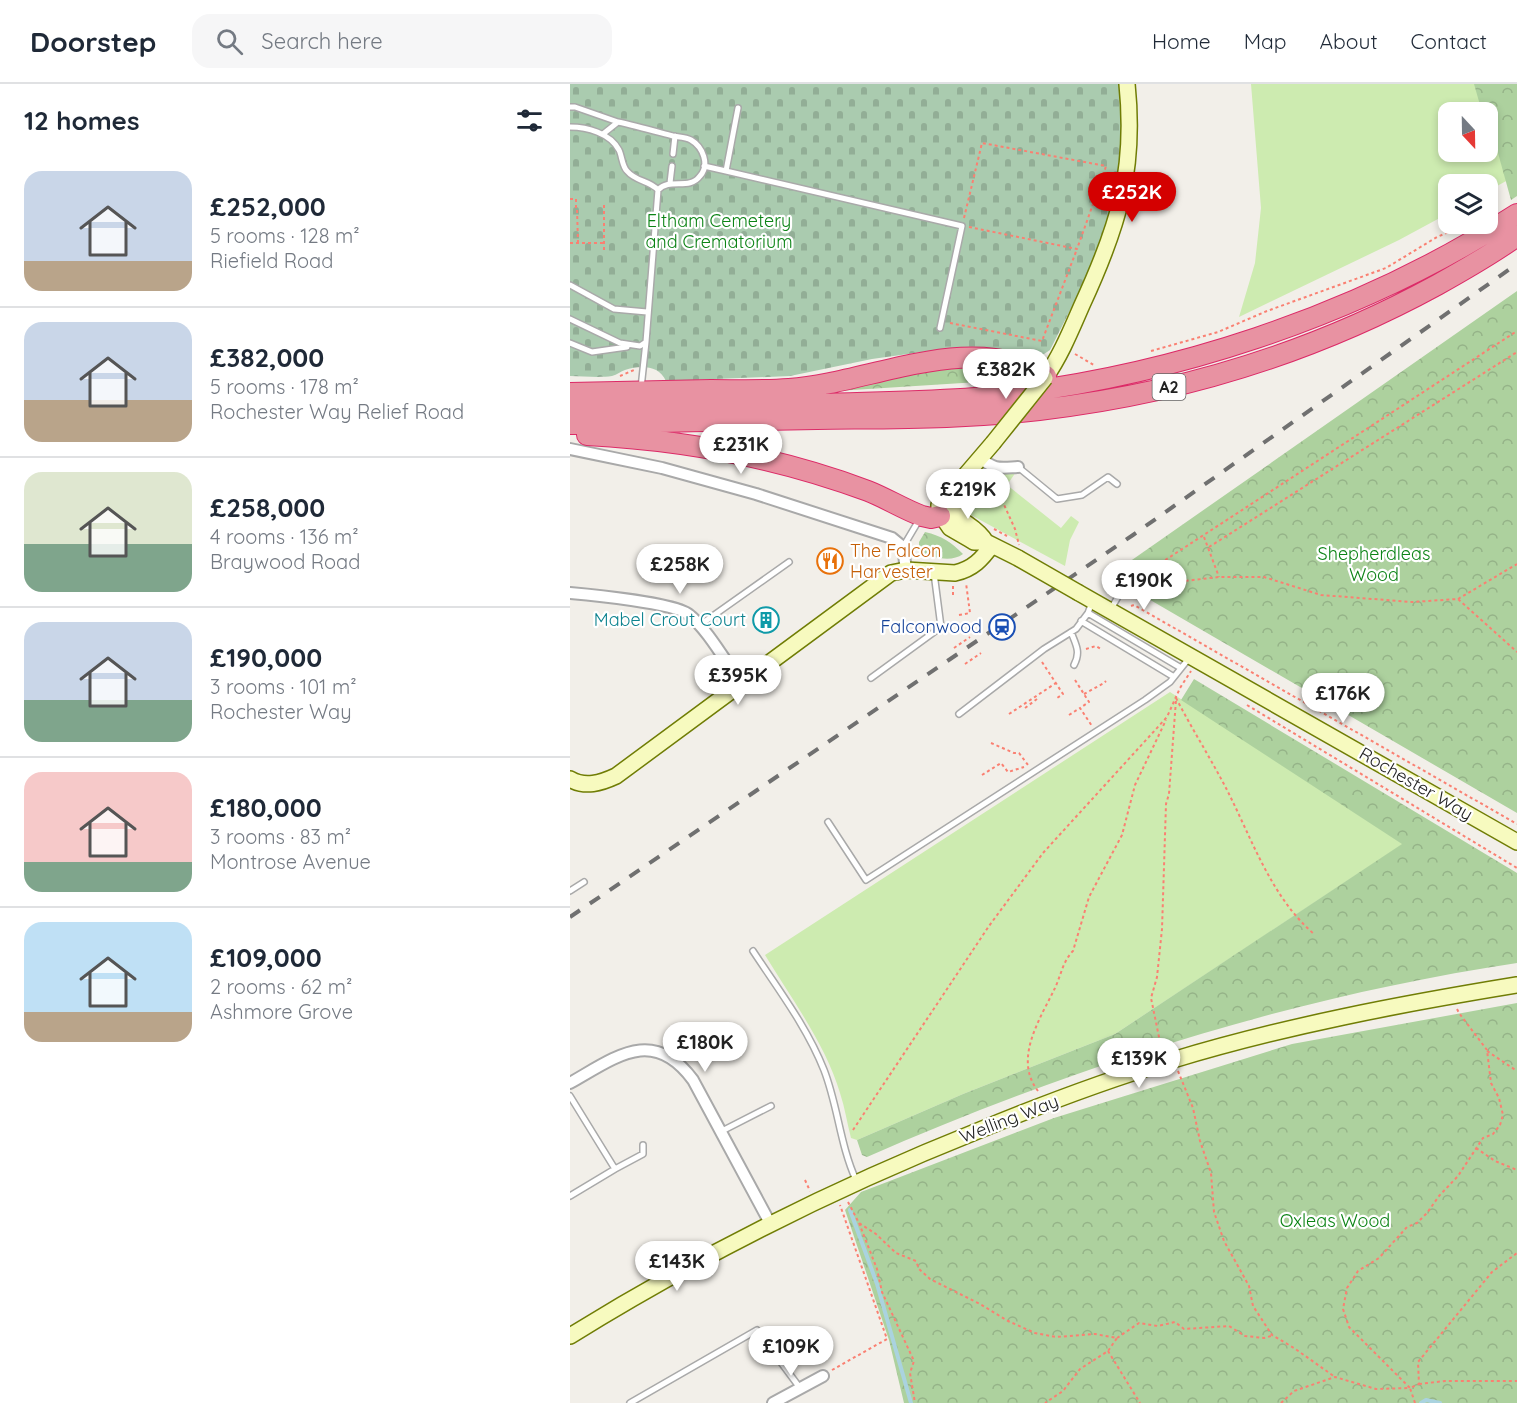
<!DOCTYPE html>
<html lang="en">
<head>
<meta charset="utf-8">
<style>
	body { margin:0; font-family:Quicksand,sans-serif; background:#f6f6f7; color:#1f2937; height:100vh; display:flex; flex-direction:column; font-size:22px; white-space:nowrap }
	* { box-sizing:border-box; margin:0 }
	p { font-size:20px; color:#747a83 }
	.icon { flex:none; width:33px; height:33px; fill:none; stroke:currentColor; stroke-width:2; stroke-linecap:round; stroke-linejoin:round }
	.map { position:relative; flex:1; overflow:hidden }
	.drawer { display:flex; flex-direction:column; background:#fff; width:570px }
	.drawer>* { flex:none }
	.needle { width:39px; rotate:158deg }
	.fabs { position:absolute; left:868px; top:18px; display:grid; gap:12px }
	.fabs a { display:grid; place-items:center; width:60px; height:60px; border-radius:12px; background:#fff; box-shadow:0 3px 9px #0003; font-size:30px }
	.price { position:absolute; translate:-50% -51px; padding:0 14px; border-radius:21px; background:#fff; color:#222; font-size:20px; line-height:39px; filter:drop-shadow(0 2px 3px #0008) }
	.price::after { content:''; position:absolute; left:50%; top:36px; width:18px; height:14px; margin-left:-9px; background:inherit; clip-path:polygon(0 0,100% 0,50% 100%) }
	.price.active { background:#d40000; color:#fff }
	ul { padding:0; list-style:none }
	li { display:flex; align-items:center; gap:18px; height:150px; padding:0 24px }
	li+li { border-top:2px solid #e0e1e3 }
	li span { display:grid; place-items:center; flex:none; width:168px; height:120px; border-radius:18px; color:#555 }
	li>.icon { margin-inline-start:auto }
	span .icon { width:72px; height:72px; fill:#fffc; stroke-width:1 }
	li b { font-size:26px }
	h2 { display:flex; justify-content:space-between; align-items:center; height:72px; padding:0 24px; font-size:26px }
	header { display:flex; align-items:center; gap:36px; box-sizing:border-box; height:84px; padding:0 30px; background:#fff; border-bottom:2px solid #e0e1e3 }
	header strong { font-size:28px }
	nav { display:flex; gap:33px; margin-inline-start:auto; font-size:21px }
	.search { width:420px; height:54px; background:#f6f6f7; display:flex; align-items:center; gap:15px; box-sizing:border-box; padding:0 21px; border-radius:18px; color:#747a83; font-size:22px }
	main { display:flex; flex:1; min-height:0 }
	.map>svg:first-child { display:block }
</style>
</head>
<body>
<header>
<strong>Doorstep</strong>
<div class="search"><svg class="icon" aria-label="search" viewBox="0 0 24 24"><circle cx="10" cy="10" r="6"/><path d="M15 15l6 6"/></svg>Search here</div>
<nav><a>Home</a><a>Map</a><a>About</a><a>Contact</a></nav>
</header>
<main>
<section class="drawer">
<h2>12 homes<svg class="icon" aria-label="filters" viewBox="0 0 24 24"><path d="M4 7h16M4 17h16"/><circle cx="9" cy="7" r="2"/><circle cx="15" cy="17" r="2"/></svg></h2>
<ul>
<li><span style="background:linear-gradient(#c9d6e8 75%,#b9a48a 0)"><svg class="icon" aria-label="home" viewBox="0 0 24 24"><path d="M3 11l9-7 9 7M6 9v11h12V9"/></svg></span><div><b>£252,000</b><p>5 rooms · 128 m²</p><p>Riefield Road</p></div></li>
<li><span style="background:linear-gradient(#c9d6e8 65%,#b9a48a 0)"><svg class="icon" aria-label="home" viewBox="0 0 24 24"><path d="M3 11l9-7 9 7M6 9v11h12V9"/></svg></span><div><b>£382,000</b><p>5 rooms · 178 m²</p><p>Rochester Way Relief Road</p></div></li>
<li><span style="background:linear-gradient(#dfe7d0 60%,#7fa58c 0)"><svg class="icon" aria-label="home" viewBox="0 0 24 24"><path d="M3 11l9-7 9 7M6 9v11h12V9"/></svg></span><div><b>£258,000</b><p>4 rooms · 136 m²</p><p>Braywood Road</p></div></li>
<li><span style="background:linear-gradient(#c9d6e8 65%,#7fa58c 0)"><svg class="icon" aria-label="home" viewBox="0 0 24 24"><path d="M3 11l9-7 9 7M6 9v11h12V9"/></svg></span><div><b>£190,000</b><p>3 rooms · 101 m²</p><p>Rochester Way</p></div></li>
<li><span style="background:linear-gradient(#f6c9c9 75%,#7fa58c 0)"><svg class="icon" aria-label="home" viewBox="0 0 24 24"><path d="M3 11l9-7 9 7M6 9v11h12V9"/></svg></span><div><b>£180,000</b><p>3 rooms · 83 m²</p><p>Montrose Avenue</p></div></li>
<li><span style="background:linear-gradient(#bfe0f5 75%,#b9a48a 0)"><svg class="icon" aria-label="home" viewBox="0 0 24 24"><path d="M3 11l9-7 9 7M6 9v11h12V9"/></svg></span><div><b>£109,000</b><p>2 rooms · 62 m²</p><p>Ashmore Grove</p></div></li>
</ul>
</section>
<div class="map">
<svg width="947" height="1319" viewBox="0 0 947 1319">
	<defs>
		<pattern id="forest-crowns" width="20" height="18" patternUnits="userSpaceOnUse" patternTransform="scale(1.5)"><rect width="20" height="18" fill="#add19e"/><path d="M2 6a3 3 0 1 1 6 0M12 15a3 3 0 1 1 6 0" fill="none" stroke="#95b388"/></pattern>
		<pattern id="cemetery-stones" width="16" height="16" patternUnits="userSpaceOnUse" patternTransform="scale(1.5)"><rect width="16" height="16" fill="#aacbaf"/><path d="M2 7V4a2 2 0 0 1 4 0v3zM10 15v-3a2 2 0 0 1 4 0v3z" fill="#92ae96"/></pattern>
	</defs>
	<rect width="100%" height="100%" fill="#f2efe9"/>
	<!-- grass -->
	<path fill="#cdebb0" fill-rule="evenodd" d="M681 0H947V91L918 107V100H879V129L829 156 669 233 685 179 691 124ZM879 28H918V68H879Z
		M446 388 437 401 491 444 501 432 509 438 500 456 495 482 401 431 396 413 415 390 429 391Z
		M600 608 833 760 545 950 393 1010 287 1056 281 1054C277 1039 275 1024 270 1009 256 961 221 914 195 871Z"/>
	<!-- forest -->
	<path fill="url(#forest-crowns)" d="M904 0H947V112L941 116 928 69 918 44V28H912Z
		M947 207V729L539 492Z
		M395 280 462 287 455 295 235 309Z
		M355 448C372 452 381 458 393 470 381 479 362 473 349 468V458Z
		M624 595 947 789V879C722 913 505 982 297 1073L292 1071 287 1056 393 1010 545 950 832 760 611 616Z
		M947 919V1319H334L319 1256 275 1126 291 1108 484 1034 722 960Z"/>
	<!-- cemetery -->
	<path fill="url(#cemetery-stones)" d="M0 0H552L555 59 543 131 531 165 480 266 471 272 407 264H381L302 275 220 292 96 297C89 281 70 281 55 286 51 287 47 291 42 292 29 294 13 292 0 292Z"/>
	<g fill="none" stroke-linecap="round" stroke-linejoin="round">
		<!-- stream -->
		<path stroke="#aad3df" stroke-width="4" d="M280 1126 307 1200 341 1319
			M851 1319 856 1316 870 1319"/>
		<!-- lane casing -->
		<g stroke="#a9a9a9" stroke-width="8">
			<path id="lane" d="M0 23H5L48 38
				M0 43C17 43 40 49 49 66 52 72 52 82 57 87 66 98 79 96 88 106L76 258 70 262 50 259 0 235
				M33 50 48 38C66 42 84 47 103 52 108 53 116 53 121 56 133 63 140 81 130 92 119 107 100 93 88 106
				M103 70 105 52
				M134 82 156 87 168 24
				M156 87 392 142 370 244
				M100 99 102 82
				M0 201 44 225 77 228
				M0 259 22 268 57 263
				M71 304 76 258
				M448 383 487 415 512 411 538 393 547 400
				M333 463 349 436
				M541 525 553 504
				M518 529 611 584
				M511 537 604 593
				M130 541 219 478
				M501 548C506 561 511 568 504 581
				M301 594 371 543 364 489
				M389 630 474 565 506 545 518 529 522 518
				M258 738 296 796 575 616 600 598 620 573
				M0 807 14 798
				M183 867C208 905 237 943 254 986 268 1022 270 1061 286 1096
				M0 1012 45 1085 0 1112
				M150 1048 201 1022
				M45 1085 73 1070V1061
				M60 1319 187 1246 230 1304"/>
		</g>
		<!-- street casing -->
		<g stroke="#a9a9a9" stroke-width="14">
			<path id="street" d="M0 365 92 384 186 410 322 454 333 463 336 486
				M410 374C425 386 429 384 448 383
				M0 509C22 511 103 519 118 530 136 543 157 580 171 599
				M0 999C46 973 83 942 123 996L200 1139
				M203 1319 253 1292"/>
		</g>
		<!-- secondary casing -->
		<g stroke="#707d05" stroke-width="18">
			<path id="secondary" d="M475 294C491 271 501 246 512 221 548 143 566 87 557 0
				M423 359 393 394 374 411 369 421V428L380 444 399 455 404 458H416L448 474
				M392 397C369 441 400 431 416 458
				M509 509 947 758
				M0 695C15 704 31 699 46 692L321 489 336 486 385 489C403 485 412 475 422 461
				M0 1252C131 1171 267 1103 410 1046 473 1020 537 996 603 976 715 942 831 920 947 901"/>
		</g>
		<!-- highway casing -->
		<g stroke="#dc2a67" stroke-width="22">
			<path id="highway" d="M0 309C47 308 94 307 141 306 167 306 193 307 219 305 301 299 399 246 476 292
				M0 323C84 322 168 321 252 320 303 318 354 318 405 314 594 296 787 233 947 130
				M0 340C82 338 165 336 247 335 321 334 395 335 469 326 608 310 744 268 867 201 894 186 922 170 947 152
				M17 351C113 356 207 373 298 407 316 414 333 425 352 432L361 434 370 432"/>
		</g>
		<!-- path -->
		<path stroke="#fa8072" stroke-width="2" stroke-dasharray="3 3" stroke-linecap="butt" d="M0 115H6V124H7L8 159
			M34 121V168
			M394 134 412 59 536 82 533 92
			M399 143 507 165 533 92 543 94
			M0 159H33
			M380 239 472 257 507 165
			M581 267 648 248 697 227 816 184 867 153 898 140
			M505 270 524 281
			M50 292 64 286
			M422 394 445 445 449 461
			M424 445 437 452
			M634 453 649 493
			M639 463 947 268
			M578 489 582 500
			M560 499 947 247
			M383 502V511
			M562 503 649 493H694L751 511 842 518 888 515 947 568
			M888 515 947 480
			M561 522 564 521 947 740
			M389 531 400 529 396 499
			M384 564 400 553
			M516 565 526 562 531 565
			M472 578 493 610 487 614 486 612
			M395 580 411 569
			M505 596 519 618 510 624 522 642
			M514 610 534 599 536 597
			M606 614C622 645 641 675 657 706 682 755 701 813 744 850
			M677 621 947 784
			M455 624 467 615 465 613
			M439 630 486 599
			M499 631 510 624
			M421 659 444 669H449L458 681
			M412 691 431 679 438 688 454 683
			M594 964 590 958 581 914 587 893 592 845 596 720 599 710 606 616
			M917 967 947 987
			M608 987 623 1024 630 1057 641 1089 644 1128 654 1157 679 1202 683 1222 702 1251 724 1264 765 1293
			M468 1007C443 975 470 935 485 904 491 891 493 877 503 867L519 813 552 751 565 701 596 636
			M283 1046 419 842 473 769 597 633 610 604 621 587
			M906 1064 925 1077 947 1086
			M235 1096 240 1107
			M278 1118 289 1139 306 1150 326 1169 346 1177 349 1185 360 1195 410 1220 438 1237 465 1249 486 1253 525 1250 547 1254 538 1267 510 1285 493 1307 475 1319
			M289 1139 307 1185 312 1208 344 1277 340 1289 345 1319
			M547 1254 569 1239 588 1242 605 1238 614 1245 659 1242 675 1252 694 1254 701 1252
			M538 1267 570 1319
			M262 1286 317 1255 270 1121
			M849 1300 875 1297H947
			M711 1319 724 1307 765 1293 806 1305 840 1304 779 1243 773 1225 777 1204 788 1187 809 1174 837 1143 847 1139 857 1129 869 1112 888 1092 913 1054 923 1050 930 1041 933 1031 929 1014 921 999 917 966 889 929 886 923
			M845 1319 840 1304 849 1300 848 1278 922 1188 947 1169"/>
		<!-- lane -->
		<use href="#lane" stroke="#fff" stroke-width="5"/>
		<!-- street -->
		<use href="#street" stroke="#fff" stroke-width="10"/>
		<!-- secondary -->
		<use href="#secondary" stroke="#f7fabf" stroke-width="15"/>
		<!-- highway -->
		<use href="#highway" stroke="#e892a2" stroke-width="20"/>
		<!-- rail -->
		<path stroke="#707070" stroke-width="4" stroke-dasharray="12 12" stroke-linecap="butt" d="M0 833 563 451 947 180"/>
		<!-- secondary-bridge casing -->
		<g stroke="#707d05" stroke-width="18" stroke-linecap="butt">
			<path id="secondary-bridge" d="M423 359 475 294
				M448 474 509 509"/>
		</g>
		<!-- secondary-bridge -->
		<use href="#secondary-bridge" stroke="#f7fabf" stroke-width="15"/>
	</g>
	<!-- icons -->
	<defs>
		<g id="restaurant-ring" transform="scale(1.35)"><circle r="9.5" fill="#fff" stroke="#e8710a" stroke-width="1.5"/><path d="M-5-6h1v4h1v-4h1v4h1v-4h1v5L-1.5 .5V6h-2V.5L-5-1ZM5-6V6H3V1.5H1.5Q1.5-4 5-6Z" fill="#e8710a"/></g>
		<g id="building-ring" transform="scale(1.35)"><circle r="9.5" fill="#fff" stroke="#0f9aa8" stroke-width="1.5"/><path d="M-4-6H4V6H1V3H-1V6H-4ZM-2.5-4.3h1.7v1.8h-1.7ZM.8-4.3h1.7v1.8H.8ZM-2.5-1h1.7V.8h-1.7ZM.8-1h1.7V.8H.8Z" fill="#0f9aa8"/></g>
		<g id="station-ring" transform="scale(1.35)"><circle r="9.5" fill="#fff" stroke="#1a4fb4" stroke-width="1.5"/><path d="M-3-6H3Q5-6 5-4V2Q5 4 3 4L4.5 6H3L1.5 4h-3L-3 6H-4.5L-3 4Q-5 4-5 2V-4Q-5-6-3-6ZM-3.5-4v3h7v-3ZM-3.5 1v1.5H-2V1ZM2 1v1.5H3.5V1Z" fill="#1a4fb4"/></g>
	</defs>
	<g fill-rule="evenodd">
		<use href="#restaurant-ring" x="260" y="477"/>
		<use href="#building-ring" x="196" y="536"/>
		<use href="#station-ring" x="432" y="543"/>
	</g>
	<g text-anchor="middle" stroke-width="4.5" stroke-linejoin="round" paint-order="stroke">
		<!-- shield labels -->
		<rect fill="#fff" stroke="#646464" stroke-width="1.5" x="582.5" y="290" width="33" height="26" rx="4.5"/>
		<g font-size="16" font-weight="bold" fill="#222">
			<text x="599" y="309">A2</text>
		</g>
		<!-- park labels -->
		<g font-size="18" fill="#0c8416" stroke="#fff">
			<text x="149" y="143">Eltham Cemetery<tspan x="149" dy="21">and Crematorium</tspan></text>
			<text x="804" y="476">Shepherdleas<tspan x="804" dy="21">Wood</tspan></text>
			<text x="765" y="1143">Oxleas Wood</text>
		</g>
		<!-- food labels -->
		<g font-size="18" fill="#c56008" stroke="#fff" text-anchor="start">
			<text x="280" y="473">The Falcon<tspan x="280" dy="21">Harvester</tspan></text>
		</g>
		<!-- culture labels -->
		<g font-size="18" fill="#0d838f" stroke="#fff" text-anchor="end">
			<text x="176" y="542">Mabel Crout Court</text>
		</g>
		<!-- transit labels -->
		<g font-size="18" fill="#164399" stroke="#fff" text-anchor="end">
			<text x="412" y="549">Falconwood</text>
		</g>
		<!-- street labels -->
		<g font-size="18" fill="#222" stroke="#fff">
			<text transform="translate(846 700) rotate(30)" y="6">Rochester Way</text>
			<text transform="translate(439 1035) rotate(-21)" y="6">Welling Way</text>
		</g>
	</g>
</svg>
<div class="fabs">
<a><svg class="needle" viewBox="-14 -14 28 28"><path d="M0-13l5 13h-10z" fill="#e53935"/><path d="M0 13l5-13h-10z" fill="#747a83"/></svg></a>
<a><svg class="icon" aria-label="layers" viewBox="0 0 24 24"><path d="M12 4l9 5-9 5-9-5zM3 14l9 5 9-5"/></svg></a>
</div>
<b class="price active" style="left:562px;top:139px">£252K</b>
<b class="price" style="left:436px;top:316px">£382K</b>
<b class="price" style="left:171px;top:391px">£231K</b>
<b class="price" style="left:398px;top:436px">£219K</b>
<b class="price" style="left:110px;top:511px">£258K</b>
<b class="price" style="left:574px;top:527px">£190K</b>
<b class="price" style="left:168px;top:622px">£395K</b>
<b class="price" style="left:773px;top:640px">£176K</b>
<b class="price" style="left:135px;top:989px">£180K</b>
<b class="price" style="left:569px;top:1005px">£139K</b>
<b class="price" style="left:107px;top:1208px">£143K</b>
<b class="price" style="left:221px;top:1293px">£109K</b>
</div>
</main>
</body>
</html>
